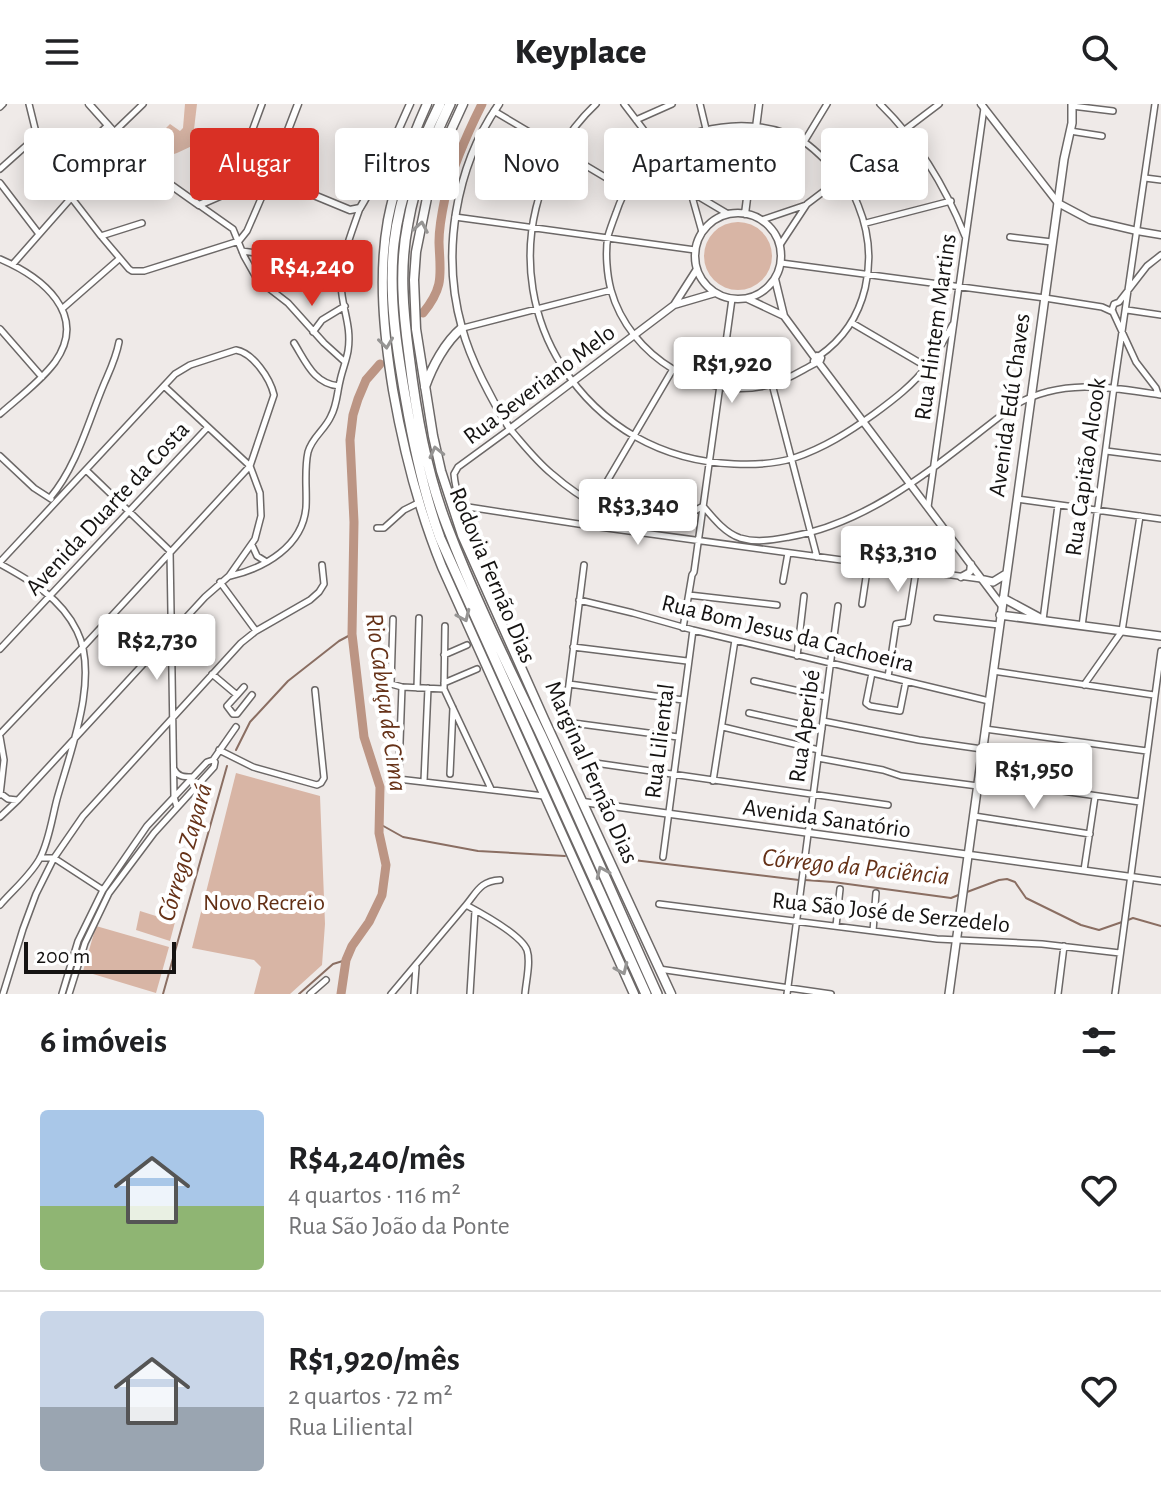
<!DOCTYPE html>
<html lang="pt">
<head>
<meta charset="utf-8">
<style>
	body { margin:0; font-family:"Alegreya Sans",sans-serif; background:#f2f2f2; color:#202124; height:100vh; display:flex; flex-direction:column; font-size:30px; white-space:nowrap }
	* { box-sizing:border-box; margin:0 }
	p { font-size:26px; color:#757577 }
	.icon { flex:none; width:44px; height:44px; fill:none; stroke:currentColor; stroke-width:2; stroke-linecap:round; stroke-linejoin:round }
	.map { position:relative; height:890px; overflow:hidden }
	.side { display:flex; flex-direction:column; background:#fff; flex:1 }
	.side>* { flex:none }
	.hud { position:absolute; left:24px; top:24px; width:1114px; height:72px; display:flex; gap:16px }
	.scale { position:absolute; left:24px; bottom:20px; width:152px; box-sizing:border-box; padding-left:8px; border:4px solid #151312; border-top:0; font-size:22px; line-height:28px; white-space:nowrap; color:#151312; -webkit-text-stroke:6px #fff; paint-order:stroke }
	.price { position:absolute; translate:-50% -68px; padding:0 18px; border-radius:8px; background:#fff; color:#222; font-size:26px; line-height:52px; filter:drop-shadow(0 2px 4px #0008) }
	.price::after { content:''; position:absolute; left:50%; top:48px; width:24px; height:18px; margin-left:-12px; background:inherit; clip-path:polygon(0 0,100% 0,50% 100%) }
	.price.selected { background:#d93025; color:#fff }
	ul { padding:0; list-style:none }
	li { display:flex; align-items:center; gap:24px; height:200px; padding:0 40px }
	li+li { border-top:2px solid #e0e0e0 }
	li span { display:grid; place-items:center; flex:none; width:224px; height:160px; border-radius:8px; color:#555 }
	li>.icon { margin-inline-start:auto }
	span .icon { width:96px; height:96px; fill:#fffc; stroke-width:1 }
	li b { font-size:34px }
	h2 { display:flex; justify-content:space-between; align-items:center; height:96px; padding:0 40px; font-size:34px }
	.pill { padding:0 28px; border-radius:8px; background:#fff; box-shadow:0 4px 20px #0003; font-size:28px; line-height:72px }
	.pill.selected { background:#d93025; color:#fff }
	header { display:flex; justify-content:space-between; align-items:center; height:104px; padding:0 40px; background:#fff; font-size:36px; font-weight:800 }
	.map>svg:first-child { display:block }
</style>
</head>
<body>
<header><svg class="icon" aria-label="menu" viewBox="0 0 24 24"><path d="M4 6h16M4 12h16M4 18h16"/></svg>Keyplace<svg class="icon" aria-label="search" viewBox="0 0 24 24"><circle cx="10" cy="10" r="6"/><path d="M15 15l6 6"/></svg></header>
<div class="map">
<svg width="1161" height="890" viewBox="0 0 1161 890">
	<rect width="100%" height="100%" fill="#efeae8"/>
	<!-- green -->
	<path fill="#d8b5a5" d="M185 0H197L192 42 177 49 171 51 164 43 161 29 170 20 180 27 183 24Z
		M704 152a34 34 0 1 1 68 0a34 34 0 1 1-68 0Z
		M236 669 320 692 325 820 322 861 290 890H254L261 863 254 856 192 844Z
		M140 807 175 818 170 837 136 826Z
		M96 822 169 843 156 889 83 867Z"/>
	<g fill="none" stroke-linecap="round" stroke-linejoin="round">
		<!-- stream -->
		<path stroke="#8a6e62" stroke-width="2" d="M236 646 250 618 288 577 339 537 352 530
			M378 719 403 733 478 747 565 752
			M625 755 799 776
			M805 776 833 778 951 794 961 790
			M967 788 999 776 1007 775 1015 778 1026 794 1081 821 1099 826 1122 818
			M1128 816 1133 814 1161 822
			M163 890 227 662
			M299 890 333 860 346 856"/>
		<!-- river -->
		<path stroke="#bc9584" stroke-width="9" d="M423 209C445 182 440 170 439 138 439 124 442 108 445 94 453 61 467 30 482 0
			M341 890 346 856 352 842 369 818 382 791 386 761 379 729 380 683 364 633 352 530 354 418 350 336 353 311 358 295 366 276 380 260"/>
		<!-- minor casing -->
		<g stroke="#6c6867" stroke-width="8">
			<path id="minor" d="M29 0 43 57 101 132 129 165 132 167H144L239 137
				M596 0C567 27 545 65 536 104 523 157 532 215 562 262 601 323 662 357 734 360 754 361 775 360 794 354 824 344 849 328 874 310 893 296 913 281 928 261 938 248 945 234 953 220
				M624 0 691 88 728 110
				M700 0 706 25
				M880 0C919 38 945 82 965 132
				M1072 2 1113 7
				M0 3 3 0
				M494 7 625 85
				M636 16 672 0
				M1070 27 1102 32
				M114 28 143 0
				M804 38 827 0
				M84 44 108 21
				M85 60 96 72H104L132 48
				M0 65 37 32
				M1145 74 1161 76
				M0 79 39 130
				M239 84 236 77 237 68 262 0
				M691 89 702 128
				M199 101 233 125 244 152 257 175 288 199 324 239 345 258
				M455 113 695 146
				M762 116 806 101
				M866 119 951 97
				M101 132 142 119
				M1010 133 1052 138
				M239 137 247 127 270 74
				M780 141 807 100 939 0
				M242 147 329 160
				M0 155C42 173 89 210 55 258 40 278 18 294 0 310
				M781 159 1045 194 1102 203 1113 208
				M13 160 71 94
				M63 204 119 155
				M1127 206 1161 211
				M852 219 927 263
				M463 224 611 186
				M0 225 42 273
				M313 228 322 216 345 202
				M294 239C306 258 314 280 339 282
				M816 259C802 266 788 276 772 280 705 300 629 252 611 186 607 171 605 148 608 132 610 125 613 117 616 109 624 85 639 61 660 46 701 18 761 13 804 38 812 43 820 51 827 58 833 63 840 68 845 74 851 82 854 92 858 101 880 155 868 218 819 252
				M772 280 817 453
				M1158 290 1156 284 1136 258 1112 206 1114 200 1119 198 1147 162 1161 151
				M1106 347 1161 354
				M0 352 34 384 51 395
				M86 366 170 447 174 693 177 703
				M50 394C77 362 88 318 104 280 110 266 116 254 119 238
				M1017 395 1161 415
				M703 402C691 409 677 420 663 421 629 426 577 392 552 370 536 357 523 340 510 325L458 363 454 370C455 381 458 397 468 403L585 421 981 475
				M703 402C713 414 725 429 740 434 757 439 772 436 789 433 877 418 945 353 1015 301 1061 274 1111 283 1161 291
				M928 403 984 4
				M582 420 673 265
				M377 424H384L404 406 418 399
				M252 441 257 452 265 457
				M0 458 175 270 190 261 236 246C253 249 270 274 274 291L250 362 83 543 0 630
				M0 460C31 477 61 494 77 527 100 573 70 648 57 695 52 714 49 737 40 754 31 771 13 786 0 801
				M584 461 565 612 566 616 573 619 678 633
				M230 472C265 464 303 442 306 403 307 385 304 366 308 348 312 333 325 326 331 312 337 301 337 289 340 277 342 267 346 258 348 247 352 222 342 205 341 181 340 155 352 128 360 104
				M783 477 788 449
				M220 478 256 527
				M689 491 777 501
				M579 496 633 509 693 526 989 597
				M862 500 868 460
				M937 514 999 521
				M393 515 391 580 402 583 444 585 491 685
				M1043 516 1058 401
				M1082 522 1114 283 1155 0
				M683 524 692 471 694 468 732 195
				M573 543 687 557
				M0 545 208 323
				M444 551 467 541
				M797 552 804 492
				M993 567 1154 591
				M872 569 866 599 870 602 900 607 906 577
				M212 570 237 591 227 602 233 610H237L252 591
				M888 573 896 520 908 518 916 467
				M754 577 826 593
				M444 579 477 565
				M569 580 683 596
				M1084 581 1122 527 1140 412
				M417 584 419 514
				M444 585 445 522
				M237 591 244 583
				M749 609 822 625
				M823 617 919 636 982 645
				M723 623 819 646
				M985 625 1147 647
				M0 633 4 656 0 691
				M219 646 253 663 317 681 321 679 324 674 315 586
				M818 654 883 666 901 672 978 682
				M595 659 888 701
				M174 665C178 673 184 673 192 673
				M399 665 402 583
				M450 670 453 604
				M398 675 544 692
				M978 675 1140 698
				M424 677 428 584
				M713 677 735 536
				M0 689 8 695 17 696
				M974 712 1090 730
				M0 713 18 696 205 493 229 472 255 435 261 412 260 389 250 362 164 282
				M663 753 693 526
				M40 754H54L103 786
				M1084 766 1095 693
				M659 800 937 835 1042 840 1120 849
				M466 801C477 788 480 777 500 776
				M836 822 840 785
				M873 827 876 789
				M659 865 831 890
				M3 890 23 825 36 790 54 754 83 712 241 539 256 527 310 496 319 488 324 480 322 461
				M62 890 78 837 103 786 147 722 207 658 213 656 236 623
				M69 890 85 839 109 789 154 729 214 663 215 658 213 656
				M310 890 326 876
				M391 890 466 801C481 809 521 831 527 846 531 858 526 877 525 890
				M414 890 416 863
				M470 890 475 807
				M787 890 838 502
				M1058 890 1064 842
				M1115 890 1161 547"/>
		</g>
		<!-- tertiary casing -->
		<g stroke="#6c6867" stroke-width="9">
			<path id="tertiary" d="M89 0 132 48 154 69 199 101 257 76 270 73 350 106 360 104C380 71 394 35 410 0
				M499 0C455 63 441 150 462 224 470 255 492 297 510 325L674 201 697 165
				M981 0 1058 99 1090 116 1137 127 1161 131
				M270 73 298 0
				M695 152a43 43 0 1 1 86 0a43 43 0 1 1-86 0Z
				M745 110 759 0
				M775 175 784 212 815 254
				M748 195 784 212
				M674 201 715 189
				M819 259 814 257 817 252 821 254 819 259 1002 502
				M961 473 970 468 971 460
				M583 698 1161 777"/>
		</g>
		<!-- secondary casing -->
		<g stroke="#6c6867" stroke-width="10">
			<path id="secondary" d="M984 476 993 478 1006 470
				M1003 494 1042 515
				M1000 511 1161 532
				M949 890 1064 55 1072 19V0"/>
		</g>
		<!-- trunk casing -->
		<g stroke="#6c6867" stroke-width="11">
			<path id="trunk" d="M427 0C410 38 396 75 388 116 378 172 384 230 393 286 404 349 418 404 442 463L634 890
				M463 0 441 48 430 79 416 148 414 176 416 225 433 332 441 367 462 431 544 615 671 890
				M425 283C432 263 445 238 462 224"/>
		</g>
		<!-- motorway casing -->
		<g stroke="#6c6867" stroke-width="12">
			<path id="motorway" d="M440 0C418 45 400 89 394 139 388 191 397 246 406 297 414 343 424 390 440 434L646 890
				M450 0C432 38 415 77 408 119 399 163 403 207 409 251 416 309 426 367 447 422 474 493 508 562 541 631 581 717 618 804 657 890"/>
		</g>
		<!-- minor -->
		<use href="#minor" stroke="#fff" stroke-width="5"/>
		<!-- tertiary -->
		<use href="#tertiary" stroke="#fff" stroke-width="6"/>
		<!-- secondary -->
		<use href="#secondary" stroke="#fff" stroke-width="7"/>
		<!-- trunk -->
		<use href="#trunk" stroke="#fff" stroke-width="8"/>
		<!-- motorway -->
		<use href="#motorway" stroke="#fff" stroke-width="9"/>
	</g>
	<!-- one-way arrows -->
	<defs><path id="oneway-chevron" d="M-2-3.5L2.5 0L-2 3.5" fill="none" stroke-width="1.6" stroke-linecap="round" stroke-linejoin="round" transform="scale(2)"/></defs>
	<g stroke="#969594">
		<use href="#oneway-chevron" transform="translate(421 123) rotate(-80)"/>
		<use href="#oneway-chevron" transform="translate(386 239) rotate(83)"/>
		<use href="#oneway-chevron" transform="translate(436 348) rotate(-103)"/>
		<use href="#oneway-chevron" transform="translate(464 512) rotate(66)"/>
		<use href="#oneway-chevron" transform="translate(602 768) rotate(-114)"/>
		<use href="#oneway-chevron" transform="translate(622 865) rotate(66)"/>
	</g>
	<g text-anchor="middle" stroke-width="8" stroke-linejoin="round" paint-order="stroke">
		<!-- street labels -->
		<g font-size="24" fill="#151312" stroke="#fff">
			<text transform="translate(935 223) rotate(-82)" y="8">Rua Hintem Martins</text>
			<text transform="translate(539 280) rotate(-37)" y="8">Rua Severiano Melo</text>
			<text transform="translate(1009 301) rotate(-82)" y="8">Avenida Edú Chaves</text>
			<text transform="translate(1085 363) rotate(-82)" y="8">Rua Capitão Alcook</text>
			<text transform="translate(107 404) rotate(-47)" y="8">Avenida Duarte da Costa</text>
			<text transform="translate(493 471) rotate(67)" y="8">Rodovia Fernão Dias</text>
			<text transform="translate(788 529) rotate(14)" y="8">Rua Bom Jesus da Cachoeira</text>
			<text transform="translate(804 622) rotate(-82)" y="8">Rua Aperibé</text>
			<text transform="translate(659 637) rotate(-83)" y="8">Rua Liliental</text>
			<text transform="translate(592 668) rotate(66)" y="8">Marginal Fernão Dias</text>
			<text transform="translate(827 714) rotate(8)" y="8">Avenida Sanatório</text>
			<text transform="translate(891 808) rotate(6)" y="8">Rua São José de Serzedelo</text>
		</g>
		<!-- park labels -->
		<g font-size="24" fill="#622f14" stroke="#fff">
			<text x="264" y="806">Novo Recreio</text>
		</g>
		<!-- water labels -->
		<g font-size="26" font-style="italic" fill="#663218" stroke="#fff">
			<text transform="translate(387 598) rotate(82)" y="9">Rio Cabuçu de Cima</text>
			<text transform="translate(184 748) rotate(-74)" y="9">Córrego Zapará</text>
			<text transform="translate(856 762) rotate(6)" y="9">Córrego da Paciência</text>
		</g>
	</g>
</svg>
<div class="scale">200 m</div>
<b class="price selected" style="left:312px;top:204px">R$4,240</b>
<b class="price" style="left:732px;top:301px">R$1,920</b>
<b class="price" style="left:638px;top:443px">R$3,340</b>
<b class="price" style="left:898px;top:490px">R$3,310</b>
<b class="price" style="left:157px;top:578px">R$2,730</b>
<b class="price" style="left:1034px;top:707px">R$1,950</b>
<div class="hud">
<a class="pill">Comprar</a>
<a class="pill selected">Alugar</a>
<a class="pill">Filtros</a>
<a class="pill">Novo</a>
<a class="pill">Apartamento</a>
<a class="pill">Casa</a>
</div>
</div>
<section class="side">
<h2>6 imóveis<svg class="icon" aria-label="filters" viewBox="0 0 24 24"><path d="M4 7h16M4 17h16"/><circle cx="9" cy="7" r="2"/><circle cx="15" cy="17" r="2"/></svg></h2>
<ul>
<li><span style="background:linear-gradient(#a9c7e8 60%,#8fb573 0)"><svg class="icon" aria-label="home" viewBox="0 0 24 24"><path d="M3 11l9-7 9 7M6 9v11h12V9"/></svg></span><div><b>R$4,240/mês</b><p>4 quartos · 116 m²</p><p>Rua São João da Ponte</p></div><svg class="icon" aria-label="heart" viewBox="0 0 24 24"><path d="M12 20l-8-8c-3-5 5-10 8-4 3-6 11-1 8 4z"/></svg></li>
<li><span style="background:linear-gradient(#c9d6e8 60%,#9aa5b1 0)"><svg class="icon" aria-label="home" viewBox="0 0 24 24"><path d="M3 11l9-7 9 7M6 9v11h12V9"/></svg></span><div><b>R$1,920/mês</b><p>2 quartos · 72 m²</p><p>Rua Liliental</p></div><svg class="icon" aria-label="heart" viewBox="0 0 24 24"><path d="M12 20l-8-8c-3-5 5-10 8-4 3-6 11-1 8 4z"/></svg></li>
</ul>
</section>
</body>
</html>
